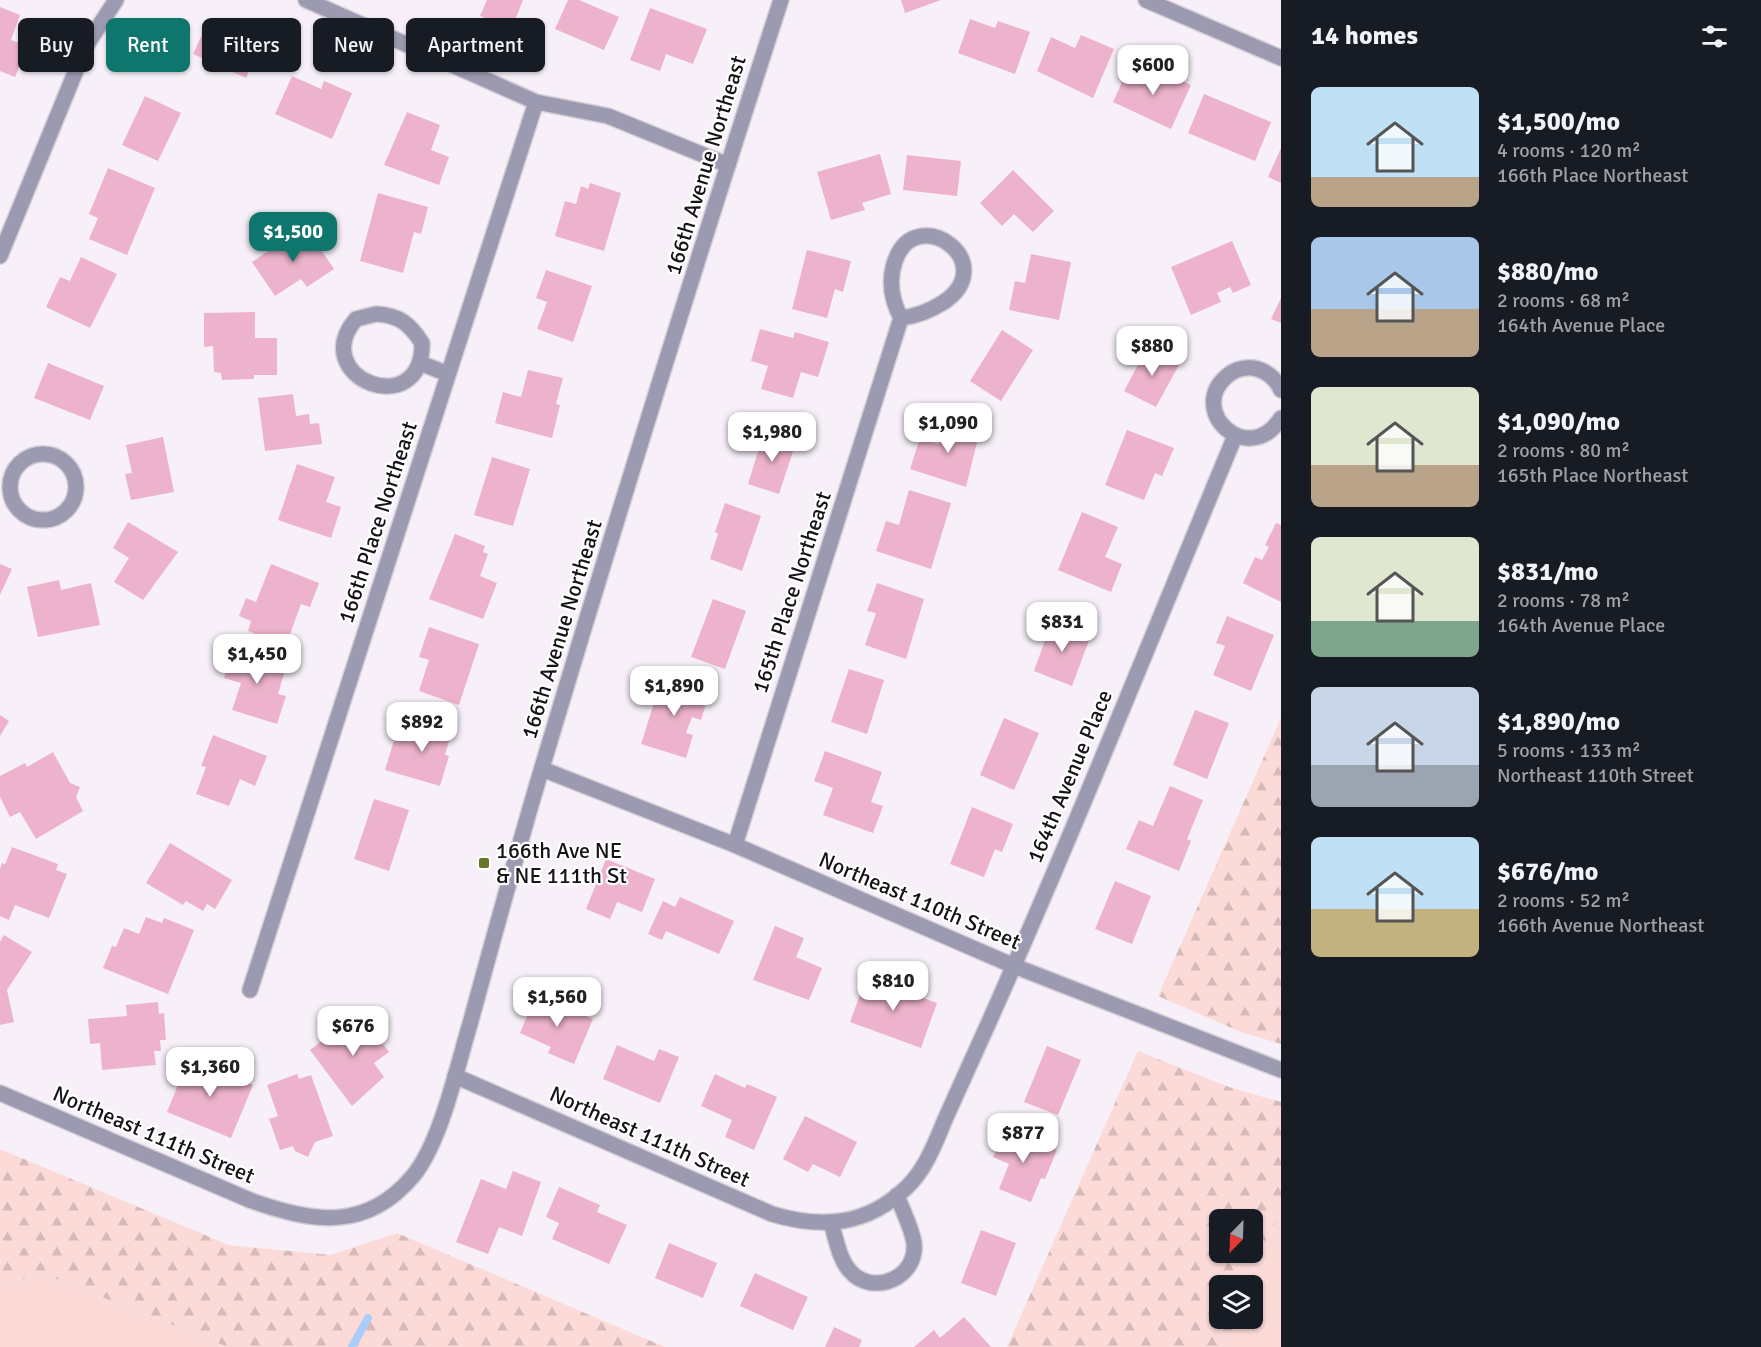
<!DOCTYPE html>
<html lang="en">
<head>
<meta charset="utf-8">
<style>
	body { margin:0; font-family:Signika,sans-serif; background:#242831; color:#f1f3f6; height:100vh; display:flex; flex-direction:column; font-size:22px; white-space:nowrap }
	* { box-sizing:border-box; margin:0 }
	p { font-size:20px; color:#9ea1a6 }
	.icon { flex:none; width:33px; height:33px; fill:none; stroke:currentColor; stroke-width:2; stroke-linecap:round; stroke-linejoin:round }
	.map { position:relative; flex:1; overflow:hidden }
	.panel { display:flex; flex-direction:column; background:#171b24; width:480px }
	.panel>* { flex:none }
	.top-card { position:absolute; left:18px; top:18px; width:570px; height:54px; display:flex; gap:12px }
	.needle { width:39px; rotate:203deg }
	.tools { position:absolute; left:1209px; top:1209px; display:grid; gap:12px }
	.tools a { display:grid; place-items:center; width:54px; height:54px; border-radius:9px; background:#171b24; box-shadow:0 2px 4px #0004; font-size:30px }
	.price { position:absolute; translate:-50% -51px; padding:0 14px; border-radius:12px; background:#fff; color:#222; font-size:20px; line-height:39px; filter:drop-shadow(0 2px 3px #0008) }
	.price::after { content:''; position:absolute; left:50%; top:36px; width:18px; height:14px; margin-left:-9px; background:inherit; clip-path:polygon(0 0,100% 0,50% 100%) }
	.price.active { background:#0f766e; color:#fff }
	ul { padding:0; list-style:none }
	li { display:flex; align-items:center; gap:18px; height:150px; padding:0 30px }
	li span { display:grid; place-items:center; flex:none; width:168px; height:120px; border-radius:9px; color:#555 }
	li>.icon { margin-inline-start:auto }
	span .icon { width:72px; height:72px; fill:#fffc; stroke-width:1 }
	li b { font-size:26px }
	h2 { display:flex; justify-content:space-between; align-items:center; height:72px; padding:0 30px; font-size:26px }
	.tag { padding:0 21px; border-radius:9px; background:#171b24; box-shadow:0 2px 4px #0004; font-size:21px; line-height:54px }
	.tag.active { background:#0f766e; color:#fff }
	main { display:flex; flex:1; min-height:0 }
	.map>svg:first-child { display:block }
</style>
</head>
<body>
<main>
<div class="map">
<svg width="1281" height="1347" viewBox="0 0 1281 1347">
	<defs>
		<pattern id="forest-firs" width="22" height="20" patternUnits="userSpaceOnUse" patternTransform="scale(1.5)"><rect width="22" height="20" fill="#fbdad7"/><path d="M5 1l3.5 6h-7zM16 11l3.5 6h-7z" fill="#d6bab8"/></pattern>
	</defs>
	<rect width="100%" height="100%" fill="#f7f0f9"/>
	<!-- grass -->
	<path fill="#fbdad7" d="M1281 1208V1347H1225L1236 1319 1252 1318V1286L1249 1285Z
		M44 1274 228 1347H0V1284Z"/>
	<!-- forest -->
	<path fill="url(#forest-firs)" fill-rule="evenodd" d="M1281 718V1044L1241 1032 1158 996Z
		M1138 1051 1229 1087 1281 1102V1208L1249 1285 1220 1286V1318L1236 1319 1225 1347H1007ZM1220 1220H1252V1252H1220Z
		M0 1149 229 1245 331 1255 397 1233 665 1347H228L44 1274 0 1284Z"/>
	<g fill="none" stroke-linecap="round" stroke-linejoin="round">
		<!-- stream -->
		<path stroke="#aacdfa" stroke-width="8" d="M352 1347 368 1318"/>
	</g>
	<!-- building -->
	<path fill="#edb3cc" d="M487 0H523L512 28 480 16Z
		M568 0H579L619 17 604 50 555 29Z
		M901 0H941L905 13Z
		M0 7 20 15 11 40 28 46 15 77 0 71Z
		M650 8 707 29 693 64 666 54 660 71 630 60Z
		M970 19 995 28 998 21 1030 32 1015 74 958 53Z
		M208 22 261 45 246 78 193 54Z
		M1081 35 1114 49 1093 98 1037 71 1051 37 1075 48Z
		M1128 69 1153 80 1158 70 1191 85 1171 129 1113 102Z
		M292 76 321 89 324 81 352 93 332 139 275 114Z
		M1204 94 1271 122 1255 161 1188 133Z
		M145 96 181 113 158 161 122 145Z
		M407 112 440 125 431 150 449 157 439 185 384 165Z
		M1281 148V183L1268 177Z
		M880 154 891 194 862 203 865 210 831 220 817 172Z
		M907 155 961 161 957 196 903 190Z
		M108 168 155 188 127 255 89 239 98 218 89 214Z
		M1013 170 1054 211 1033 232 1014 214 1002 226 980 203Z
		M590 183 621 193 604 251 555 236 565 201 576 204 581 186 588 189Z
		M378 193 428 207 421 234 414 232 403 273 360 261Z
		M305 226 334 269 307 287 301 279 275 296 252 262Z
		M1232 241 1251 285 1233 293 1230 287 1217 293 1221 302 1191 315 1171 267Z
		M807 250 851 261 843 292 835 289 827 318 792 309Z
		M1031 254 1071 262 1059 320 1009 310 1015 281 1025 283Z
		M81 257 117 274 90 328 46 307 60 277 70 281Z
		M546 270 592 286 573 342 537 329 547 302 536 298Z
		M1281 298V323L1271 319Z
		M255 312V338H277V375H254V379L222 380 221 373 214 372 213 346 204 347V313Z
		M760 329 793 338 795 332 829 342 818 377 801 372 793 398 761 389 768 366 751 361Z
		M1002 330 1033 350 1001 401 970 381Z
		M1148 346 1180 363 1156 407 1124 391Z
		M48 363 104 386 90 420 34 398Z
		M528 370 563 378 556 404 560 405 552 438 495 423 503 392 521 397Z
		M293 394 296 416 309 414 310 424 319 423 322 444 265 451 258 398Z
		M947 419 980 430 966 487 910 469 920 438 939 444Z
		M1127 430 1174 448 1162 476 1155 473 1144 500 1105 485Z
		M764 432 796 442 779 494 748 484Z
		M163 437 174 492 131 500 125 474 132 473 126 445Z
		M492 457 530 469 513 526 474 515Z
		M297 464 335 477 326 502 341 507 331 538 278 520Z
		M909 490 951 503 931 569 876 551 886 521 899 525Z
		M725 503 761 516 742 571 710 559 718 534 715 532Z
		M1082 512 1118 527 1105 557 1122 564 1111 592 1058 570Z
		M128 522 178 552 143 600 114 582 129 558 113 548Z
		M1276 523 1281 525V602L1243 583 1255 557 1262 560 1269 547 1265 545Z
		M455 534 485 546 483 552 488 554 480 576 497 583 483 619 429 599Z
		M0 564 12 569 0 595Z
		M271 564 319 583 310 607 301 604 286 645 248 631 251 621 239 616 246 598 256 602Z
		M59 580 61 590 91 583 100 625 38 637 27 587Z
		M877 583 924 599 906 659 865 645 876 613 867 611Z
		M713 599 746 611 725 669 691 657Z
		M1227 616 1274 635 1251 691 1213 675 1225 646 1216 643Z
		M1052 621 1091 635 1072 686 1034 671Z
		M429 627 479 644 459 705 419 691 429 660 419 657Z
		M234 647 287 664 278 694 286 696 277 724 232 710 241 683 224 678Z
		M849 669 884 680 867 734 831 722Z
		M662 678 709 693 701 720 692 717 686 733 693 735 686 758 641 744Z
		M1195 710 1229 723 1207 779 1173 765Z
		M0 715 9 721 0 736Z
		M419 716 453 727 445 755 449 756 440 786 385 770 395 737 411 742Z
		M1004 718 1039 733 1014 790 980 775Z
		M213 735 267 756 255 786 240 779 229 806 196 794 206 767 201 766Z
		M825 751 882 772 871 802 883 806 873 833 823 815 833 788 814 781Z
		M53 752 70 783 80 787 76 797 83 811 36 839 20 812 10 817 0 797V776L25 763 27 767Z
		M1170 786 1203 800 1187 839 1191 841 1179 871 1126 849 1139 820 1153 826Z
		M374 799 409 810 389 871 354 859Z
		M972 807 1013 824 1002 852 995 849 984 877 950 864Z
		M170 843 232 880 215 909 207 904 203 911 186 901 183 905 146 883Z
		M12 847 58 864 56 870 67 874 49 918 15 905 9 920 0 916V869L2 863 5 864Z
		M606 859 655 879 642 912 617 902 610 919 586 909Z
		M1115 881 1151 896 1132 944 1095 929Z
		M680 897 734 921 719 954 666 931 662 940 648 934 663 901 675 907Z
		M146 917 162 923 164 918 194 930 168 994 103 968 112 946 116 947 124 928 139 934Z
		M775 926 804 938 796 957 822 968 809 1000 753 980Z
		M4 935 32 952 7 990 14 1022 0 1025V942Z
		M868 973 898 983 894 993 910 999 912 994 937 1003 921 1048 850 1022Z
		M536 995 593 1019 574 1064 548 1053 551 1047 520 1033Z
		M158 1002 159 1014 164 1013 166 1040H160L161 1051H154L156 1065 102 1070 100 1043 90 1044 88 1019 127 1016 126 1005Z
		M362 1010 382 1035 378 1038 389 1052 374 1063 384 1077 352 1106 310 1050Z
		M617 1045 654 1061 659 1049 679 1057 660 1103 603 1079Z
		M1047 1046 1081 1060 1058 1115 1024 1102Z
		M188 1060 222 1074 224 1068 239 1074 237 1079 253 1085 231 1138 167 1112Z
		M297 1074 299 1079 311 1075 333 1136 315 1142 308 1157 295 1151 293 1146 280 1150 269 1119 278 1116 267 1085Z
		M715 1074 745 1088 747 1084 777 1097 754 1150 725 1137 732 1120 701 1106Z
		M805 1116 857 1142 840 1177 813 1164 808 1172 783 1159Z
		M1005 1129 1057 1150 1045 1179 1041 1178 1031 1202 999 1189 1009 1164 993 1157Z
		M513 1171 541 1182 522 1236 499 1227 488 1254 456 1242 481 1179 506 1189Z
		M559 1187 600 1205 597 1212 627 1225 609 1264 552 1239 559 1223 546 1217Z
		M981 1230 1016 1243 996 1296 961 1283Z
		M669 1243 717 1263 703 1298 655 1278Z
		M755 1273 808 1297 793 1330 740 1306Z
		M964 1317 991 1347H914L934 1330 940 1338Z
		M834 1327 862 1340 859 1347H825Z"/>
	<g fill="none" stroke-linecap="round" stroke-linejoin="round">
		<!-- minor casing -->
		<g stroke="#d3cdd5" stroke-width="18">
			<path id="minor" d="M306 0 536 102 608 116 728 165
				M1146 0 1281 58
				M0 256 86 46 116 0
				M376 314C399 315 410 324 422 343 423 423 306 378 356 319Z
				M420 363 448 374
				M1281 390C1276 378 1265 370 1253 368 1243 367 1234 370 1227 376 1186 411 1249 469 1281 418
				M10 487a33 33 0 1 1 66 0a33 33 0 1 1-66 0Z
				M735 845 901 318C891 299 888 281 895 261 916 201 1002 262 944 302 930 311 918 316 901 318
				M250 990 536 102
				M455 1076 772 1214C822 1229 867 1226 907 1187 927 1168 936 1140 947 1115 961 1084 975 1053 989 1022 1075 829 1154 631 1235 436
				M831 1223C836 1238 839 1259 850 1271 872 1297 918 1278 914 1243 912 1228 902 1210 897 1195"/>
		</g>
		<!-- tertiary casing -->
		<g stroke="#d3cdd5" stroke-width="18">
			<path id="tertiary" d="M542 769 735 845 1014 966 1281 1070
				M0 1093 252 1201C313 1222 366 1232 413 1176 441 1142 457 1067 470 1024 493 940 516 855 541 771 618 513 698 256 781 0"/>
		</g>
		<!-- minor -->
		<use href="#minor" stroke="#9b9ab0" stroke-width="15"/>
		<!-- tertiary -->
		<use href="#tertiary" stroke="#9b9ab0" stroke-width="15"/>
	</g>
	<!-- markers -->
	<rect fill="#677725" stroke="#fff" stroke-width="2" x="478" y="857" width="12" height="12" rx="3"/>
	<g text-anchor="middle" stroke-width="4.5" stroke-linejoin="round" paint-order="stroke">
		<!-- street labels -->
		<g font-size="22" fill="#151316" stroke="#fff">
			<text transform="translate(705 165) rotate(-73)" y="8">166th Avenue Northeast</text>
			<text transform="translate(377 522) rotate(-72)" y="8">166th Place Northeast</text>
			<text transform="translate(791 592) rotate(-72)" y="8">165th Place Northeast</text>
			<text transform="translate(561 629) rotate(-73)" y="8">166th Avenue Northeast</text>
			<text transform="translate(1069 776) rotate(-67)" y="8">164th Avenue Place</text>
			<text transform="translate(920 900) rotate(23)" y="8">Northeast 110th Street</text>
			<text transform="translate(154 1134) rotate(23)" y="8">Northeast 111th Street</text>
			<text transform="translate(650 1136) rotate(24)" y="8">Northeast 111th Street</text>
		</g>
		<!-- poi labels -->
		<g font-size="22" fill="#151316" stroke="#fff" text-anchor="start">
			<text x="496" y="858">166th Ave NE<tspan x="496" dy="25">&amp; NE 111th St</tspan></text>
		</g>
	</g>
</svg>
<div class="tools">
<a><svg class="needle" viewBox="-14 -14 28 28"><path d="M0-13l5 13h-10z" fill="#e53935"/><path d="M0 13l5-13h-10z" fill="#9ea1a6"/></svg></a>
<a><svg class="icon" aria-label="layers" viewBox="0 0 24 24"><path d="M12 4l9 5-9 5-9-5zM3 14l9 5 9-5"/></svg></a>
</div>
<b class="price" style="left:1153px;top:96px">$600</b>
<b class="price active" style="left:293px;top:263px">$1,500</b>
<b class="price" style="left:1152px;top:377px">$880</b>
<b class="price" style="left:948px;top:454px">$1,090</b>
<b class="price" style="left:772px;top:463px">$1,980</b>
<b class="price" style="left:1062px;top:653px">$831</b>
<b class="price" style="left:257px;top:685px">$1,450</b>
<b class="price" style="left:674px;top:717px">$1,890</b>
<b class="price" style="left:422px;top:753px">$892</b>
<b class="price" style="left:893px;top:1012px">$810</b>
<b class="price" style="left:557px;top:1028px">$1,560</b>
<b class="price" style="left:353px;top:1057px">$676</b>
<b class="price" style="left:210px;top:1098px">$1,360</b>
<b class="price" style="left:1023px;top:1164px">$877</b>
<div class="top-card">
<a class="tag">Buy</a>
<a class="tag active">Rent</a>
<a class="tag">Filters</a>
<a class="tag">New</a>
<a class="tag">Apartment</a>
</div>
</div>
<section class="panel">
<h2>14 homes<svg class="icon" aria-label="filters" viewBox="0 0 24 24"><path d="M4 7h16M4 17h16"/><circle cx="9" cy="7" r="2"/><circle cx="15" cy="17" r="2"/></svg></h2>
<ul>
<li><span style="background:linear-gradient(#bfe0f5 75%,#b9a48a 0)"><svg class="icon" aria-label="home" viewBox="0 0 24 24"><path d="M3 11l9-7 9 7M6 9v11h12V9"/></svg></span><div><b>$1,500/mo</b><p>4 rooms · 120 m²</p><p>166th Place Northeast</p></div></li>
<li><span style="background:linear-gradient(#a9c7e8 60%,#b9a48a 0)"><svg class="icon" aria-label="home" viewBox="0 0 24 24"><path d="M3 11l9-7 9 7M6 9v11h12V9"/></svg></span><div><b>$880/mo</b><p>2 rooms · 68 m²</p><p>164th Avenue Place</p></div></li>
<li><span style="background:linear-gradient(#dfe7d0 65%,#b9a48a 0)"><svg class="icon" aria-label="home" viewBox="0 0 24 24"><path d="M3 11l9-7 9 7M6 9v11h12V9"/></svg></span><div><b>$1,090/mo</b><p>2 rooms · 80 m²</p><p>165th Place Northeast</p></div></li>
<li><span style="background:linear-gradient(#dfe7d0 70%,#7fa58c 0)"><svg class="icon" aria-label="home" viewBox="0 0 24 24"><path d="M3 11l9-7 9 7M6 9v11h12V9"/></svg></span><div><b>$831/mo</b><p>2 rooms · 78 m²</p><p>164th Avenue Place</p></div></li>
<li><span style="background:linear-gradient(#c9d6e8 65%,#9aa5b1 0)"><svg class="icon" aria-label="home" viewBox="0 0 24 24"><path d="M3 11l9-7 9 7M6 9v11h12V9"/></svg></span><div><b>$1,890/mo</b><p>5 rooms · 133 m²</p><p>Northeast 110th Street</p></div></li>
<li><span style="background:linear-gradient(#bfe0f5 60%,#c2b280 0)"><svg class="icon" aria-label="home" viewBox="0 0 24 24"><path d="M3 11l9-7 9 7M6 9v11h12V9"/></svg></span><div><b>$676/mo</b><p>2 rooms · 52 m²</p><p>166th Avenue Northeast</p></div></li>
</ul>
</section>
</main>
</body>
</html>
